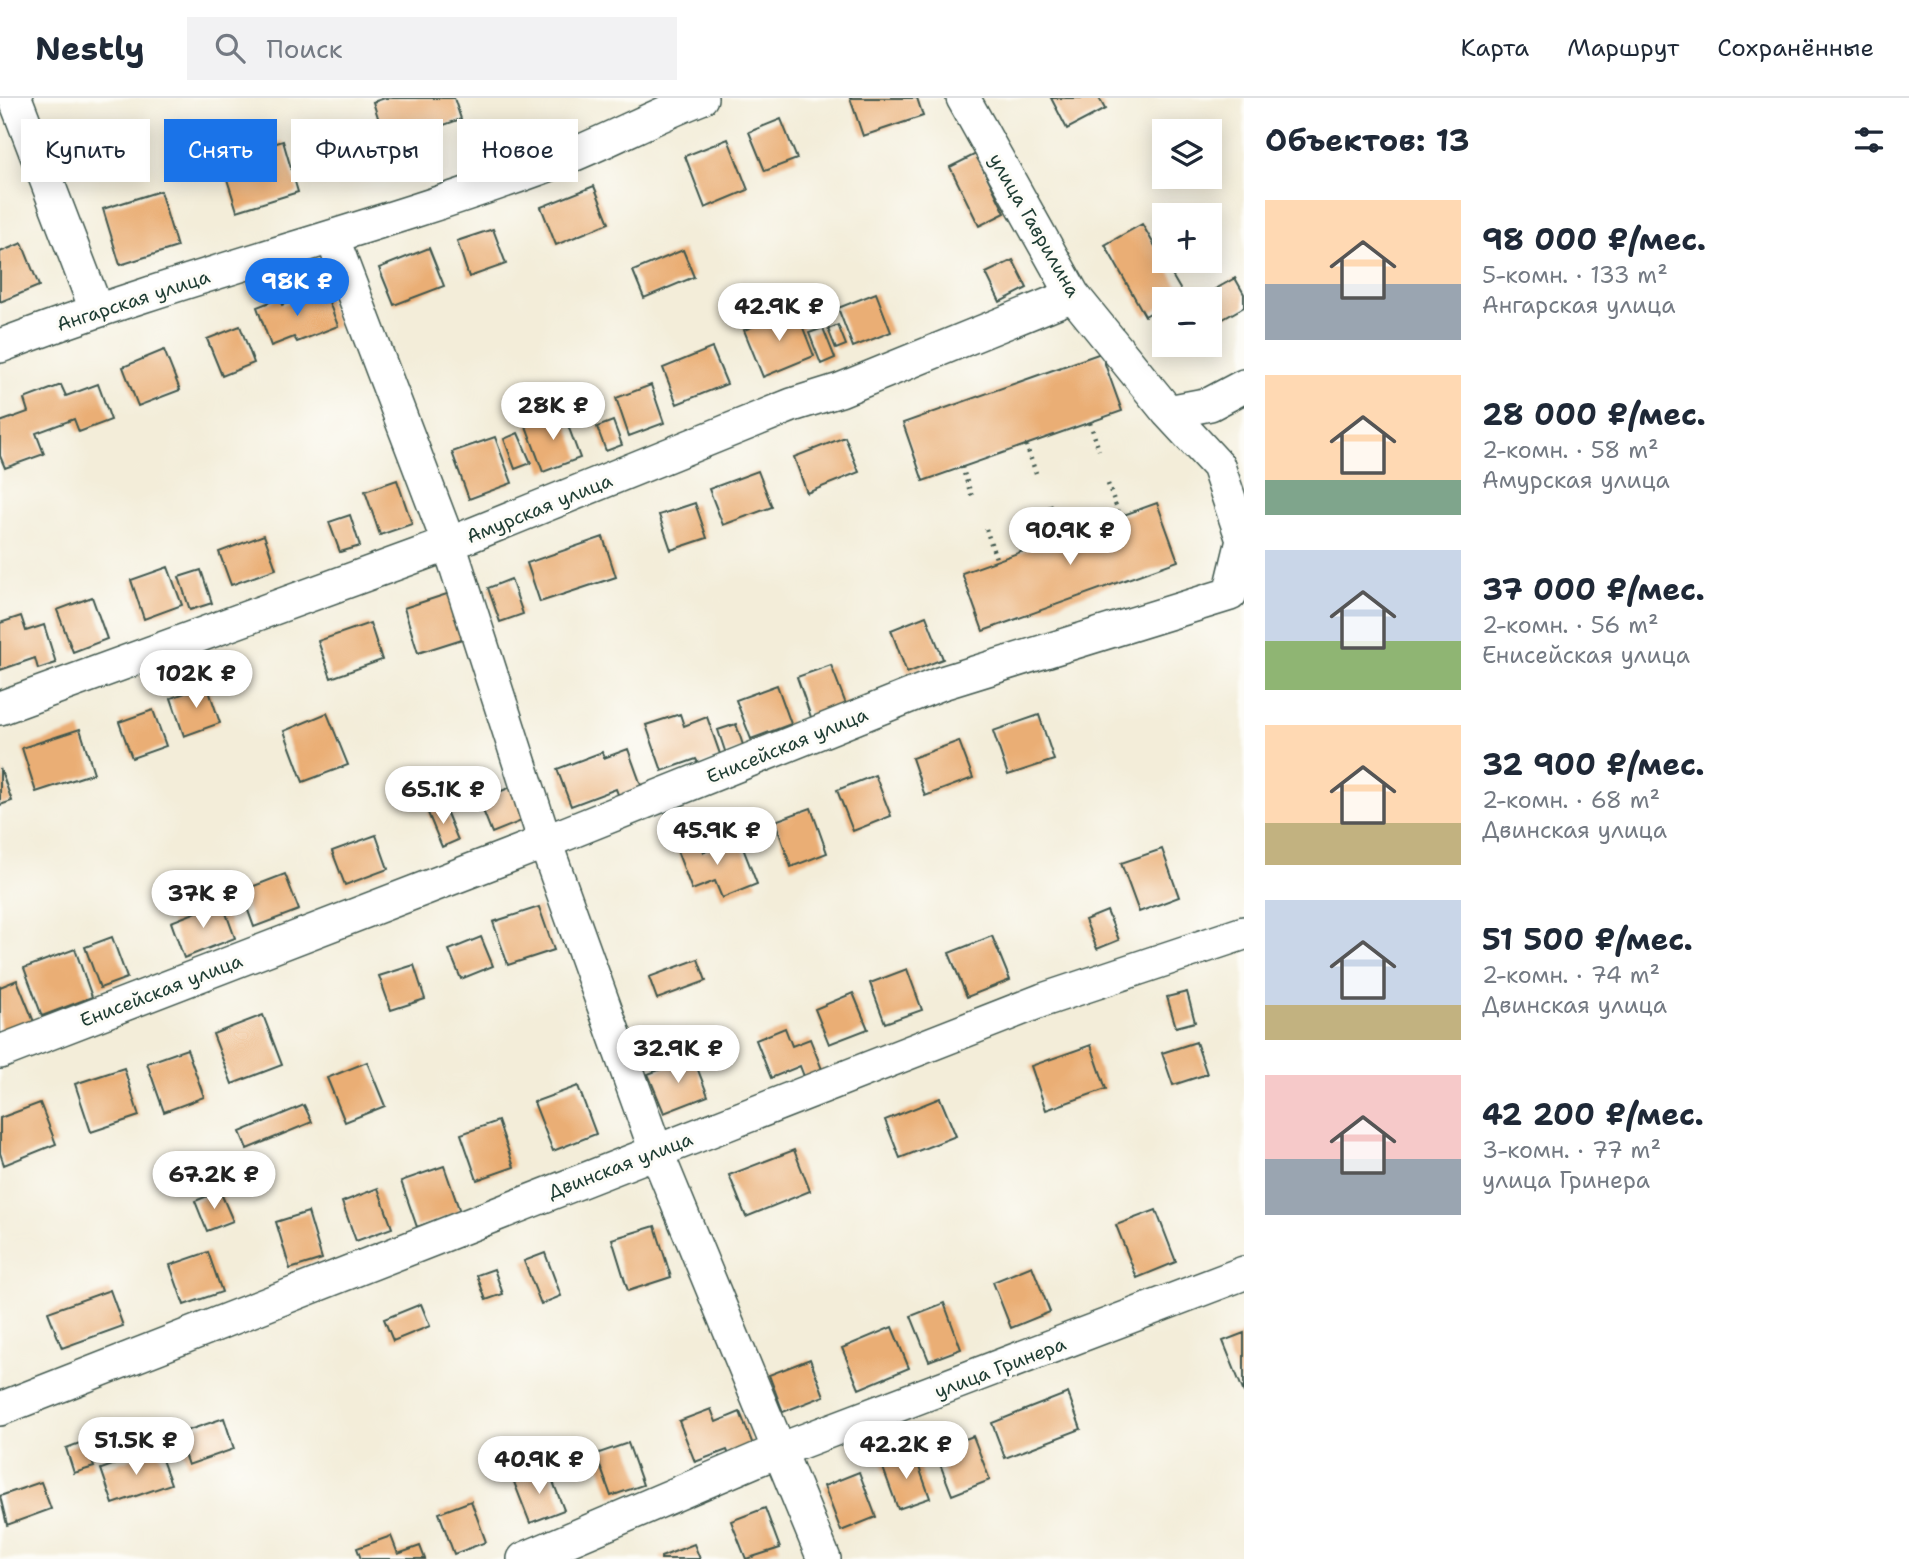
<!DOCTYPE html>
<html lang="ru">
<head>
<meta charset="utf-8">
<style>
	body { margin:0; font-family:"Shantell Sans",sans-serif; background:#f2f2f3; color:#1f2937; height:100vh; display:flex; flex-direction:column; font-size:26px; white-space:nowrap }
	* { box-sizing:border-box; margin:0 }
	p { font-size:23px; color:#747a83 }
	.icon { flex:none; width:38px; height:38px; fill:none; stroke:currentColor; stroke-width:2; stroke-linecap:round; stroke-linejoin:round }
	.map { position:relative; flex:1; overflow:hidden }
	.drawer { display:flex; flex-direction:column; background:#fff; width:665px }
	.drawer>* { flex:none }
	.hud { position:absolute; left:21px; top:21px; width:665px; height:63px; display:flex; gap:14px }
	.buttons { position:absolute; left:1152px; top:21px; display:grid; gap:14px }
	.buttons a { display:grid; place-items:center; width:70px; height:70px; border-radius:0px; background:#fff; box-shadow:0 4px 18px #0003; font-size:35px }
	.price { position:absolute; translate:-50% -60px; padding:0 16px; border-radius:24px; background:#fff; color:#222; font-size:23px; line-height:46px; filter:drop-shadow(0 2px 4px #0008) }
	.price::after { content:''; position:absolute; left:50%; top:42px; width:21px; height:16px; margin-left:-10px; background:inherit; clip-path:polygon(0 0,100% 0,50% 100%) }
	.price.current { background:#1a73e8; color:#fff }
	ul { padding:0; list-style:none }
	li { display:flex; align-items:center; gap:21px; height:175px; padding:0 21px }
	li span { display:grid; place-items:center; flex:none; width:196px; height:140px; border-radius:0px; color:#555 }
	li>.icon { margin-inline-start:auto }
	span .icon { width:84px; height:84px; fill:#fffc; stroke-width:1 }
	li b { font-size:30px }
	h2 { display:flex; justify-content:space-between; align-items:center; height:84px; padding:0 21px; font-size:30px }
	.tag { padding:0 24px; border-radius:0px; background:#fff; box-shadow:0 4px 18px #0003; font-size:24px; line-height:63px }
	.tag.current { background:#1a73e8; color:#fff }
	header { display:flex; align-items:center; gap:42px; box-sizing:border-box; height:98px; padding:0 35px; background:#fff; border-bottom:2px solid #e0e1e3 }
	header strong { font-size:33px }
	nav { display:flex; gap:38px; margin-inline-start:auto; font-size:24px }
	.search { width:490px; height:63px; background:#f2f2f3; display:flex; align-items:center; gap:18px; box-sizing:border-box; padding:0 24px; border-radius:0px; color:#747a83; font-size:26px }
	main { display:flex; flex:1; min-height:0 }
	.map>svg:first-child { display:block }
</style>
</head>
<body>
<header>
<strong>Nestly</strong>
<div class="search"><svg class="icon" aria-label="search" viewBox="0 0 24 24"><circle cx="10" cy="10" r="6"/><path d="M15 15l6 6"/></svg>Поиск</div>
<nav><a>Карта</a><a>Маршрут</a><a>Сохранённые</a></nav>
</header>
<main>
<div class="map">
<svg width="1244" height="1461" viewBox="0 0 1244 1461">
	<rect width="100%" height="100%" fill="#fdfcf7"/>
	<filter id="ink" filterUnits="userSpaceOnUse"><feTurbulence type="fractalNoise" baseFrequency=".0143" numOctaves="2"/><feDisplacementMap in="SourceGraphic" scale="14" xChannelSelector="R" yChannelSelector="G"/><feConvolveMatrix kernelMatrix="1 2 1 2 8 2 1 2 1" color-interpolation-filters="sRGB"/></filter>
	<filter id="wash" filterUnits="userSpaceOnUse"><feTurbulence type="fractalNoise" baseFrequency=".00686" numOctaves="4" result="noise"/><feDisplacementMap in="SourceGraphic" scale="28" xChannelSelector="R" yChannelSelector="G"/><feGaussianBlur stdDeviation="1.57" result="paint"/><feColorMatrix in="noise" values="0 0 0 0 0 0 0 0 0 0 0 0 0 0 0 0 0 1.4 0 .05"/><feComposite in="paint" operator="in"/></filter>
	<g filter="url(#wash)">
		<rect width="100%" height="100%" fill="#f3edd9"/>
		<g id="blocks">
			<!-- building -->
			<path fill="#eaae75" d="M385 0H454L461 21 387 47 373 4Z
				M850 0H917L923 18 863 38Z
				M1051 0H1099L1105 11 1067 31Z
				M781 21 797 61 765 73 749 34Z
				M728 41 748 92 705 110 685 58Z
				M283 43 298 94 237 113 221 62Z
				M976 56 1005 115 979 128 950 69Z
				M594 88 609 125 556 147 541 109Z
				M160 93 177 149 120 167 103 111Z
				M1142 126 1183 196 1174 201H1164V207L1145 218 1105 147Z
				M493 131 506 166 469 179 457 143Z
				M22 145 39 188 0 204V154Z
				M429 150 444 188 394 207 379 170Z
				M683 152 694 179 644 200 633 173Z
				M1013 162 1027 190 1000 204 986 175Z
				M1235 180 1244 196V209L1209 229V201H1198Z
				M324 191 338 228 297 244 294 239 271 248 257 209 280 200 282 207Z
				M876 195 891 234 853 249 838 210Z
				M796 212 814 258 763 279 744 232Z
				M838 227 846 247 836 251 828 231Z
				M240 228 254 265 222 278 207 241Z
				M823 230 835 260 821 266 809 235Z
				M712 250 727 286 677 306 663 270Z
				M164 252 180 292 138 308 123 269Z
				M1101 255 1122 313 923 383 903 325Z
				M98 286 111 322 79 334 74 321 36 335 44 356 5 370 0 358V324L28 314 24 301 61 287 66 298Z
				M651 287 664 325 629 338 616 300Z
				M563 314 580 360 543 374 526 328Z
				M613 323 622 347 606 353 597 329Z
				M518 335 531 365 515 371 504 341Z
				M495 339 512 385 469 401 452 354Z
				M845 339 859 374 807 395 794 359Z
				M758 373 772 409 723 427 709 391Z
				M397 382 412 426 380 437 365 393Z
				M695 405 707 440 671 452 659 417Z
				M1157 405 1178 463 983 533 962 475Z
				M350 417 360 448 340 454 329 424Z
				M264 437 276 471 231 487 219 454Z
				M603 439 616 479 540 504 527 465Z
				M168 469 182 507 144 521 131 482Z
				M201 472 212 505 190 512 179 479Z
				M511 481 523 516 500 524 488 490Z
				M450 495 465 540 418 555 404 510Z
				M92 499 107 541 73 554 57 512Z
				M21 518 26 533 44 527 56 565 38 571 35 560 0 572V525Z
				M926 518 943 561 907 575 891 532Z
				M370 525 382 562 331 580 318 543Z
				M831 567 847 609 812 622 797 579Z
				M207 587 220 625 184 638 171 600Z
				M777 587 791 626 751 641 736 602Z
				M153 612 166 648 132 660 119 624Z
				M327 615 348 667 303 684 284 633Z
				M680 616 684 628 707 619 721 659 699 667 696 661 662 673 646 627Z
				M1039 617 1054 662 1008 677 993 633Z
				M736 626 744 650 726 656 718 632Z
				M80 631 94 675 36 694 22 650Z
				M959 643 973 680 925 698 912 660Z
				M628 651 642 690 619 699 616 691 571 708 557 671 602 654 604 660Z
				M0 670 12 703 0 707Z
				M875 677 891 718 853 733 837 692Z
				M516 687 529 720 492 735 479 702Z
				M444 708 458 742 442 749 428 715Z
				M811 710 827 755 791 769 775 723Z
				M376 737 388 771 345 787 332 753Z
				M739 740 757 786 722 800 715 783 692 792 676 750 699 741 704 754Z
				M1162 751 1179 799 1139 814 1121 765Z
				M285 776 299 812 254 829 241 793Z
				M222 804 235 840 184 860 171 824Z
				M539 809 554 852 508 867 493 824Z
				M1107 813 1119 842 1097 851 1085 822Z
				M992 838 1010 882 967 899 949 855Z
				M112 839 127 880 100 890 85 849Z
				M481 839 493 868 461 881 449 852Z
				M75 851 92 899 42 918 24 870Z
				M698 861 706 883 657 901 649 879Z
				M414 867 425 901 391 912 379 878Z
				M907 871 922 912 885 925 870 885Z
				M17 882 34 924 0 937V889Z
				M1187 894 1195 924 1176 929 1167 899Z
				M853 895 868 931 829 946 815 911Z
				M263 917 282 967 232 986 213 936Z
				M785 930 792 948 810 941 823 974 805 981 800 968 771 980 756 942Z
				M1196 944 1207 976 1173 987 1162 955Z
				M1091 947 1106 991 1046 1012 1031 968Z
				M187 951 204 999 164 1014 147 965Z
				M693 959 708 998 664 1015 648 976Z
				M367 964 385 1008 345 1024 327 980Z
				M124 970 139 1018 91 1034 75 986Z
				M578 988 596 1036 553 1053 534 1004Z
				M940 1000 956 1038 900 1060 885 1022Z
				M40 1005 56 1046 4 1067 0 1055V1020Z
				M304 1007 312 1024 247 1051 240 1034Z
				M498 1023 514 1069 477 1082 461 1036Z
				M794 1052 810 1093 746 1119 729 1077Z
				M444 1068 460 1114 417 1129 401 1083Z
				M378 1090 392 1130 356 1143 342 1104Z
				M220 1093 233 1123 207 1133 195 1103Z
				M1156 1112 1176 1164 1137 1180 1116 1127Z
				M308 1114 322 1161 290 1171 276 1124Z
				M655 1128 671 1179 628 1193 612 1141Z
				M208 1154 222 1194 184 1207 170 1167Z
				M545 1155 561 1198 541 1206 524 1163Z
				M1032 1168 1050 1214 1011 1230 993 1184Z
				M494 1171 503 1196 486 1202 477 1177Z
				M110 1192 123 1228 62 1250 48 1214Z
				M944 1205 961 1251 929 1263 911 1218Z
				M421 1206 430 1228 393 1243 384 1221Z
				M892 1229 909 1270 859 1291 842 1250Z
				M1244 1235V1295L1223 1243Z
				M810 1261 824 1298 783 1314 769 1277Z
				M1068 1295 1081 1331 1005 1360 992 1325Z
				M711 1311 716 1324 740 1314 757 1357 733 1366 727 1352 695 1364 679 1323Z
				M224 1320 234 1351 188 1367 177 1336Z
				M973 1338 990 1382 952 1397 935 1353Z
				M85 1343 94 1369 74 1375 66 1350Z
				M628 1345 643 1387 611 1398 596 1356Z
				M158 1351 171 1386 113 1406 101 1371Z
				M914 1355 930 1400 898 1411 882 1367Z
				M548 1371 564 1412 530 1425 514 1384Z
				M859 1374 876 1419 841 1433 824 1388Z
				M41 1384 51 1411 7 1427 0 1398Z
				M471 1403 486 1444 454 1456 439 1415Z
				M765 1410 780 1450 746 1461 731 1423Z
				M391 1438 398 1456 420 1448 425 1461H361L357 1450Z
				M694 1446 700 1461H661V1459Z"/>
		</g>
	</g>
	<g filter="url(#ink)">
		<use href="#blocks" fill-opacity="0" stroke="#3f574d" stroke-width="2"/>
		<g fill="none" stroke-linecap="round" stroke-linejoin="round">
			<!-- minor casing -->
			<g stroke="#3f574d" stroke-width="36">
				<path id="minor" d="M15 0 96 211
					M332 139 449 446 545 744 656 1053 824 1461
					M0 248C177 180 362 135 540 70 595 50 647 21 701 0
					M1168 314 1210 306 1244 288
					M0 610 449 446 792 307 840 292 1073 197
					M0 954 545 744 942 585 1230 496 1243 442 1218 368 1168 314 1073 197 963 0
					M0 1311 1043 902 1244 835
					M524 1461 777 1353 1244 1175"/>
			</g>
			<!-- path -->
			<path stroke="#3f574d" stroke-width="4.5" stroke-dasharray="2 5" stroke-linecap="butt" d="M1090 325 1099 352
				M1026 347 1036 375
				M962 369 972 399
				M1108 386 1120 419
				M1050 407 1062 439
				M986 431 997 463"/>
			<!-- minor -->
			<use href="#minor" stroke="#fff" stroke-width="33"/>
		</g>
	</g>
	<g text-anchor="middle" stroke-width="6" stroke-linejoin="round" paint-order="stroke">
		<!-- street labels -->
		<g font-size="19" fill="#1f3d34" stroke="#fdfcf7">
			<text transform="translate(1035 127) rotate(60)" y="7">улица Гаврилина</text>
			<text transform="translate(133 202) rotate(-18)" y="7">Ангарская улица</text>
			<text transform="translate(539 410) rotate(-22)" y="7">Амурская улица</text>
			<text transform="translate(787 647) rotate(-22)" y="7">Енисейская улица</text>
			<text transform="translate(161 892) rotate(-21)" y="7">Енисейская улица</text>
			<text transform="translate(620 1067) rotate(-21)" y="7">Двинская улица</text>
			<text transform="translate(1000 1269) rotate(-21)" y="7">улица Гринера</text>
		</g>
	</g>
</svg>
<div class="buttons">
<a><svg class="icon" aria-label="layers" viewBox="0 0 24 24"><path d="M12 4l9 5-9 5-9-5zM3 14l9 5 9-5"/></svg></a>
<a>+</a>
<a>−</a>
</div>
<b class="price current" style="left:297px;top:220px">98K ₽</b>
<b class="price" style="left:779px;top:245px">42.9K ₽</b>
<b class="price" style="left:553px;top:344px">28K ₽</b>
<b class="price" style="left:1070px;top:469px">90.9K ₽</b>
<b class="price" style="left:196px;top:612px">102K ₽</b>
<b class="price" style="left:443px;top:728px">65.1K ₽</b>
<b class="price" style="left:717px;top:769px">45.9K ₽</b>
<b class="price" style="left:203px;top:832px">37K ₽</b>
<b class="price" style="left:678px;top:987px">32.9K ₽</b>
<b class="price" style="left:214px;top:1113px">67.2K ₽</b>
<b class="price" style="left:136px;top:1379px">51.5K ₽</b>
<b class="price" style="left:906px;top:1383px">42.2K ₽</b>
<b class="price" style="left:539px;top:1398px">40.9K ₽</b>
<div class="hud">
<a class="tag">Купить</a>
<a class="tag current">Снять</a>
<a class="tag">Фильтры</a>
<a class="tag">Новое</a>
</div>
</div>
<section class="drawer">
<h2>Объектов: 13<svg class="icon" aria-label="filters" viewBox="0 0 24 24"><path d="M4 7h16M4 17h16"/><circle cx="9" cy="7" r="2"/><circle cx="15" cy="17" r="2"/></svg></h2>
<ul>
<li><span style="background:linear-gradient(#ffd9b3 60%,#9aa5b1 0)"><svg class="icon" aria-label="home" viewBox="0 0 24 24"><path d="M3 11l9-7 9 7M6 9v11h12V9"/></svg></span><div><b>98 000 ₽/мес.</b><p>5-комн. · 133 m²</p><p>Ангарская улица</p></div></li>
<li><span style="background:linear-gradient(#ffd9b3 75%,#7fa58c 0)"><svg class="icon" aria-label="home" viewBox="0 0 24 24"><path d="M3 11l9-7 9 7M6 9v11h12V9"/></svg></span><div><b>28 000 ₽/мес.</b><p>2-комн. · 58 m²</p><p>Амурская улица</p></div></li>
<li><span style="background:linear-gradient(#c9d6e8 65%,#8fb573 0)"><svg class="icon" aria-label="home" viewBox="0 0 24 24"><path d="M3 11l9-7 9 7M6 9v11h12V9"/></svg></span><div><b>37 000 ₽/мес.</b><p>2-комн. · 56 m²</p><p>Енисейская улица</p></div></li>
<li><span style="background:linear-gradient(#ffd9b3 70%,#c2b280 0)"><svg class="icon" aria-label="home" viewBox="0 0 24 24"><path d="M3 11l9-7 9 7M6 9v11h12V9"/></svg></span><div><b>32 900 ₽/мес.</b><p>2-комн. · 68 m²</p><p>Двинская улица</p></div></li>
<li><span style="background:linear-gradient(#c9d6e8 75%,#c2b280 0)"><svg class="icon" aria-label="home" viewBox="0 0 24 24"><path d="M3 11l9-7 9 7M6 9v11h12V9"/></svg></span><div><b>51 500 ₽/мес.</b><p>2-комн. · 74 m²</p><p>Двинская улица</p></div></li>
<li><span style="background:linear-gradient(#f6c9c9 60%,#9aa5b1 0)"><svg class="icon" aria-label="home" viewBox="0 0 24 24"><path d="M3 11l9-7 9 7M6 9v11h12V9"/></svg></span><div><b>42 200 ₽/мес.</b><p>3-комн. · 77 m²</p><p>улица Гринера</p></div></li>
</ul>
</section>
</main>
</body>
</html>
